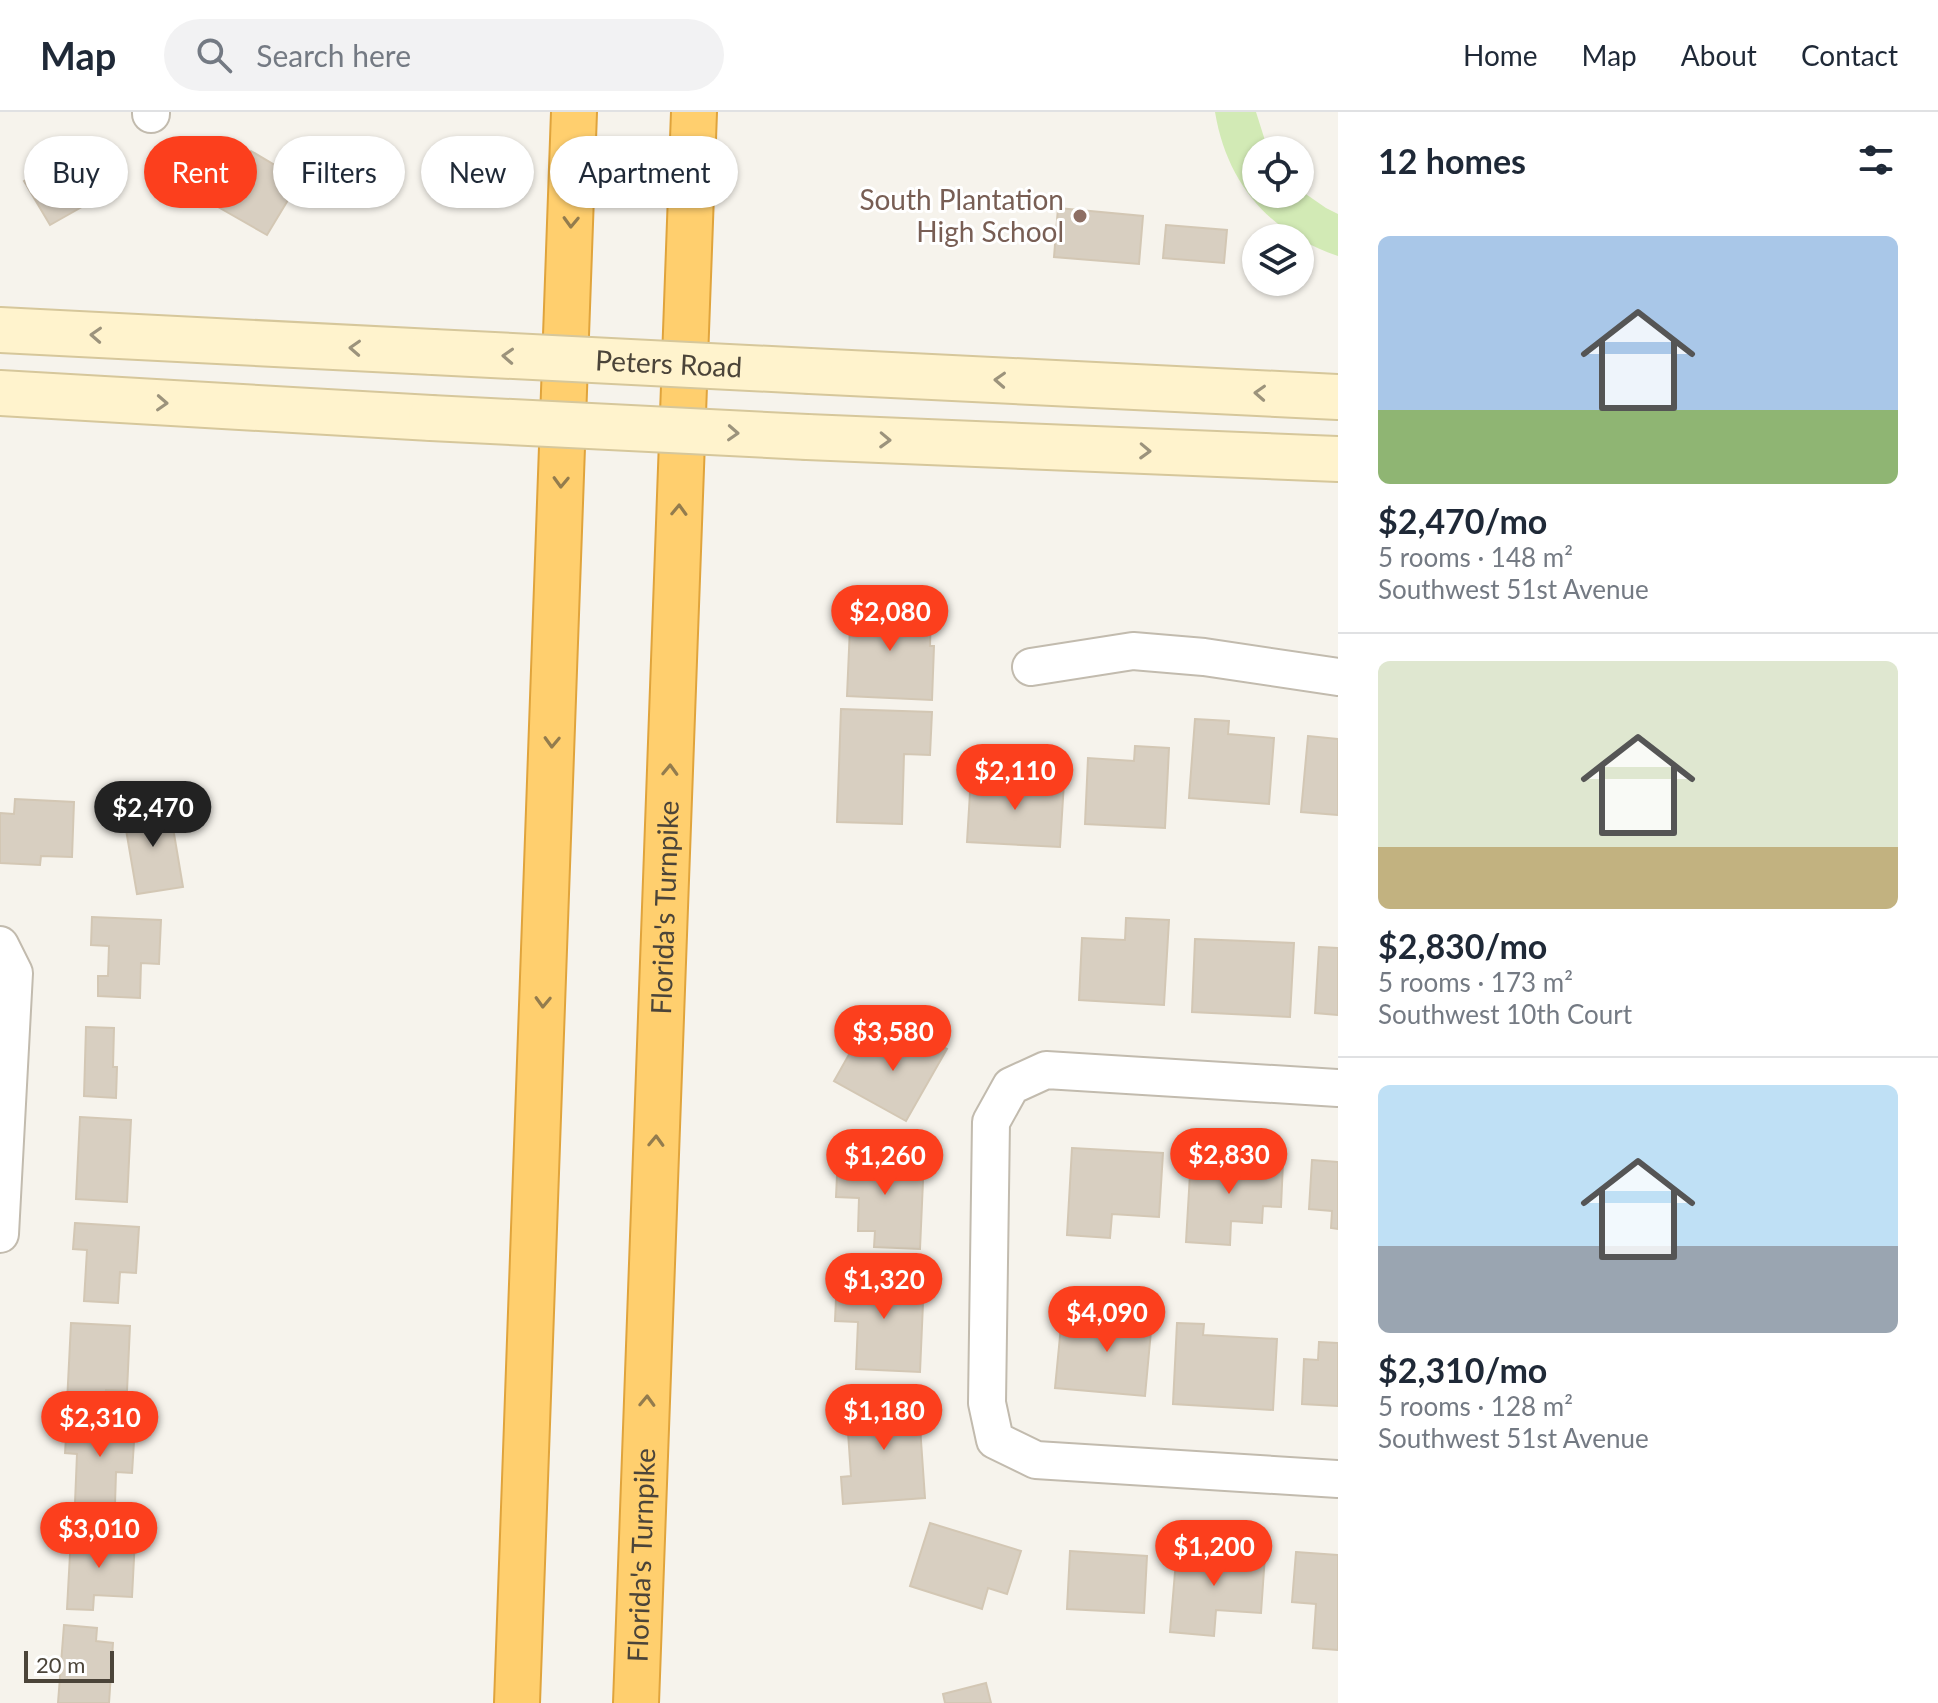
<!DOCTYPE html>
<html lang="en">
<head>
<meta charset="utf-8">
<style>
	body { margin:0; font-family:Lato,sans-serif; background:#f2f2f3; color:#1f2937; height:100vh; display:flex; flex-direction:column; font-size:30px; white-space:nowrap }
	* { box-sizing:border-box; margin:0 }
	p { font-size:26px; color:#747a83 }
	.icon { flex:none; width:44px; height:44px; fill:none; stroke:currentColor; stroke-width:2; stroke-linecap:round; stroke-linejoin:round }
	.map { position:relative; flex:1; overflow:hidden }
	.drawer { display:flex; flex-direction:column; background:#fff; width:600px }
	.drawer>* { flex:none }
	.banner { position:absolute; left:24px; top:24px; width:760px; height:72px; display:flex; gap:16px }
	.fabs { position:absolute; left:1242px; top:24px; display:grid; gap:16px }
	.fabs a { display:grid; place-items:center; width:72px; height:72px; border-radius:50%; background:#fff; box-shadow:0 2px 6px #0004; font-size:40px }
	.scale { position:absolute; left:24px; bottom:20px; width:90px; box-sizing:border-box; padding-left:8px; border:4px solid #4b4439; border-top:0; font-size:22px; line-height:28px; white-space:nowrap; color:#4b4439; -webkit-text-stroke:6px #fff; paint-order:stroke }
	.price { position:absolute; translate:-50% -68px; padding:0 18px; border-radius:28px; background:#fc3f1d; color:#fff; font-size:26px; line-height:52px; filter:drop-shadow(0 2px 4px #0008) }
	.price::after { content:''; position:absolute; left:50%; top:48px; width:24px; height:18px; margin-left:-12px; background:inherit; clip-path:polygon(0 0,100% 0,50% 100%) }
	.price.active { background:#222; color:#fff }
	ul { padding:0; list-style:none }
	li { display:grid; align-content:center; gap:16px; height:424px; padding:0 40px }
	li+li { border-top:2px solid #e0e1e3 }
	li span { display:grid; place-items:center; height:248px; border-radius:12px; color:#555 }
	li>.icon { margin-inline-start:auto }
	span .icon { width:144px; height:144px; fill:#fffc; stroke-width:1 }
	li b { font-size:34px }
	h2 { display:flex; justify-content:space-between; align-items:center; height:96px; padding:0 40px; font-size:34px }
	.tag { padding:0 28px; border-radius:36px; background:#fff; box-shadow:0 2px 6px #0004; font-size:28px; line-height:72px }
	.tag.active { background:#fc3f1d; color:#fff }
	header { display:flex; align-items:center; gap:48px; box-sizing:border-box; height:112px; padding:0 40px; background:#fff; border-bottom:2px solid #e0e1e3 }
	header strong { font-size:38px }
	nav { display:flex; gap:44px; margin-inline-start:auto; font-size:28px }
	.search { width:560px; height:72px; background:#f2f2f3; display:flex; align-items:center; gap:20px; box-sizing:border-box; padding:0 28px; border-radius:44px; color:#747a83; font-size:30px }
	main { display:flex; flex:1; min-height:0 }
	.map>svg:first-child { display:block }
</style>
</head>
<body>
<header>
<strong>Map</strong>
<div class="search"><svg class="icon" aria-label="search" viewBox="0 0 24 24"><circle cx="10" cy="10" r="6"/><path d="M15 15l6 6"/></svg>Search here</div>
<nav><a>Home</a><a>Map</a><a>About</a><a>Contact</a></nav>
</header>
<main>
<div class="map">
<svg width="1338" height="1591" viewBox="0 0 1338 1591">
	<rect width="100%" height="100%" fill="#f6f3ec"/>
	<!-- green -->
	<path fill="#d2eab5" d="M1215 0H1256L1268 38H1256V82H1300V78L1326 96 1338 102V144C1270 121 1227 72 1215 0Z"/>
	<!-- building -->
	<path fill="#d8cfc1" stroke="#d3c7b4" stroke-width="2" d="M251 39 300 68 267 123 218 95Z
		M69 42 96 87 50 113 24 69Z
		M1058 96 1143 104 1139 152 1054 145Z
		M1166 113 1227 118 1224 151 1163 146Z
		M851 492 931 496 930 534H934L932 588 847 584Z
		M841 597 932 600 930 643 904 642 902 712 837 710Z
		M1195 607 1229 609 1228 622 1274 626 1269 692 1189 686Z
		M1308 624 1338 627V703L1301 700Z
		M1135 634 1169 636 1165 716 1085 712 1088 646 1134 649Z
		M971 664 1064 670 1060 735 967 730Z
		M15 687 74 690 72 745 41 744 40 753 0 751V701L14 702Z
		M169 692 183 775 137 782 123 700Z
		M92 805 161 808 159 852 141 851 140 886 98 884V864H108L109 834 91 833Z
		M1126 806 1169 808 1164 893 1079 888 1082 826 1125 828Z
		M1195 827 1294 831 1290 905 1192 900Z
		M1319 835 1338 836V903L1315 901Z
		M86 915 114 916 113 955H117L116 986 84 984Z
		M908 916 947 937 906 1009 834 969 856 930 890 948Z
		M80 1005 131 1008 127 1090 76 1087Z
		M1072 1036 1163 1041 1159 1105 1112 1102 1110 1126 1067 1123Z
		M838 1042 924 1046 920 1137 874 1135 875 1119H858L859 1086 836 1085Z
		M1191 1045 1283 1050 1281 1095 1263 1094 1262 1111 1231 1109 1230 1133 1186 1130Z
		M1312 1048 1338 1050V1117L1331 1116 1332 1099 1309 1097Z
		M75 1111 139 1115 136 1161 120 1160 118 1191 84 1189 87 1138 73 1137Z
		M837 1164 924 1168 920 1260 856 1257 858 1210 835 1209Z
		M1108 1194 1153 1197 1145 1284 1055 1276 1061 1214 1106 1218Z
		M71 1211 130 1214 127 1279 106 1278 105 1293 67 1291Z
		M1177 1211 1204 1212 1203 1223 1277 1227 1273 1298 1173 1292Z
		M1319 1230 1338 1231V1294L1302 1292 1304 1247 1318 1248Z
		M918 1286 925 1386 843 1392 841 1365 851 1364 846 1291Z
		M67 1310 135 1314 132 1361 116 1360 115 1392 75 1391 77 1342 65 1341Z
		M930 1411 1021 1439 1007 1482 988 1476 982 1497 910 1474Z
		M71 1424 135 1427 132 1485 94 1483 93 1498 67 1497Z
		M1177 1436 1265 1443 1261 1501 1216 1498 1214 1524 1170 1520Z
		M1070 1439 1147 1444 1144 1501 1067 1497Z
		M1296 1440 1338 1443V1538L1313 1536 1316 1492 1292 1490Z
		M64 1513 97 1516 96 1529 113 1531 109 1591H58Z
		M986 1571 991 1591H945L943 1582Z"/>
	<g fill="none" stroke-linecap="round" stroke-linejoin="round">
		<!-- minor casing -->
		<g stroke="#c2bbae" stroke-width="40">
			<path id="minor" d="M151 2V0
				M1031 555 1133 539 1204 545 1338 565
				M0 833 14 861 0 1122
				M1338 976 1046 958 1011 974 991 1010 987 1291 995 1328 1036 1348 1338 1367"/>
		</g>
		<!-- secondary casing -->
		<g stroke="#d6c79b" stroke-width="48">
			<path id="secondary" d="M0 218 433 240
				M810 259 1338 285
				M0 281 431 306
				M807 325 1338 347"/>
		</g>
		<!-- motorway casing -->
		<g stroke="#e0a43c" stroke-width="48">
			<g id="motorway">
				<path d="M517 1591 574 0"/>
				<path id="s1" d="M636 1591 694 0"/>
			</g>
		</g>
		<!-- minor -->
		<use href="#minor" stroke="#fff" stroke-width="36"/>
		<!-- secondary -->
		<use href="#secondary" stroke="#fff3cd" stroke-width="44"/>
		<!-- motorway -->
		<use href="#motorway" stroke="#ffcf6e" stroke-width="44"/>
		<!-- secondary-bridge casing -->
		<g stroke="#d6c79b" stroke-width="48" stroke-linecap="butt">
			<g id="secondary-bridge">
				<path id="s2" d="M433 240 810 259"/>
				<path d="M431 306 807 325"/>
			</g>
		</g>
		<!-- secondary-bridge -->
		<use href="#secondary-bridge" stroke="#fff3cd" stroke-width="44"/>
	</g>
	<!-- one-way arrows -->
	<defs><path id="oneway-chevron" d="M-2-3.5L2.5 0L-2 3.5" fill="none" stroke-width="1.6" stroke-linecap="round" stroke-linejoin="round" transform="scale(2)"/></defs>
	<g stroke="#937c4e">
		<use href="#oneway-chevron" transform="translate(571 110) rotate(92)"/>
		<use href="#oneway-chevron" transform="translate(561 370) rotate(92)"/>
		<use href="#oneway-chevron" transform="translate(679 398) rotate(-88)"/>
		<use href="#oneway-chevron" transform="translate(552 630) rotate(92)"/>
		<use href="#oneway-chevron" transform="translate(670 658) rotate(-88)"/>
		<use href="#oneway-chevron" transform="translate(543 890) rotate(92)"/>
		<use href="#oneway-chevron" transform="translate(656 1029) rotate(-88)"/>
		<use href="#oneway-chevron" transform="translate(647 1289) rotate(-88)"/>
	</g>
	<g stroke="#9c937c">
		<use href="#oneway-chevron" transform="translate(96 223) rotate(-177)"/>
		<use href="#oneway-chevron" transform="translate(355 236) rotate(-177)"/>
		<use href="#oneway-chevron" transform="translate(508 244) rotate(-177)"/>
		<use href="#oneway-chevron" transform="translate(1000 268) rotate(-177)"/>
		<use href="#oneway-chevron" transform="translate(1260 281) rotate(-177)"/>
		<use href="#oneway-chevron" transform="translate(162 291) rotate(3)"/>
		<use href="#oneway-chevron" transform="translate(733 321) rotate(3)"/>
		<use href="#oneway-chevron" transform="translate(885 328) rotate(2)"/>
		<use href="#oneway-chevron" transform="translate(1145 339) rotate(2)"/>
	</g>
	<!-- markers -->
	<circle fill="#8d6e63" stroke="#fff" stroke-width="3" cx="1080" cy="104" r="8"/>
	<g text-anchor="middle" stroke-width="6" stroke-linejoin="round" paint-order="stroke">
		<!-- education labels -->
		<g font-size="28" fill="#785e54" stroke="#fff" text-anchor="end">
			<text x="1064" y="98">South Plantation<tspan x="1064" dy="32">High School</tspan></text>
		</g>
		<!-- street labels -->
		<g font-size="28" fill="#4b4439" stroke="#fff">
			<text dy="10" stroke="none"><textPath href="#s2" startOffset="236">Peters Road</textPath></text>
			<text dy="10" stroke="none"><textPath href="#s1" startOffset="796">Florida's Turnpike</textPath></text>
			<text dy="10" stroke="none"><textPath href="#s1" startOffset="148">Florida's Turnpike</textPath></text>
		</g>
	</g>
</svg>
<div class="fabs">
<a><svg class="icon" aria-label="locate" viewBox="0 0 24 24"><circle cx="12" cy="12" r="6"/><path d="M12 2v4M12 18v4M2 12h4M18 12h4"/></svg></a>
<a><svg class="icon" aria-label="layers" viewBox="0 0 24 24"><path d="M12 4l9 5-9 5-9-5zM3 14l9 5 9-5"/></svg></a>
</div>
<div class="scale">20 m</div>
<b class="price" style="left:890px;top:541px">$2,080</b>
<b class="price" style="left:1015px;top:700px">$2,110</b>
<b class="price active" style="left:153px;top:737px">$2,470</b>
<b class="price" style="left:893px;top:961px">$3,580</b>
<b class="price" style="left:1229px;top:1084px">$2,830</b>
<b class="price" style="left:885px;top:1085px">$1,260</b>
<b class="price" style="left:884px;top:1209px">$1,320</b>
<b class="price" style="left:1107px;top:1242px">$4,090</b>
<b class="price" style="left:884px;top:1340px">$1,180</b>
<b class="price" style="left:100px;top:1347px">$2,310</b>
<b class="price" style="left:99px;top:1458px">$3,010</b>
<b class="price" style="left:1214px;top:1476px">$1,200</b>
<div class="banner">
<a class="tag">Buy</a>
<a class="tag active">Rent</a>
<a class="tag">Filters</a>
<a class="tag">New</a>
<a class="tag">Apartment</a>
</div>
</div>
<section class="drawer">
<h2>12 homes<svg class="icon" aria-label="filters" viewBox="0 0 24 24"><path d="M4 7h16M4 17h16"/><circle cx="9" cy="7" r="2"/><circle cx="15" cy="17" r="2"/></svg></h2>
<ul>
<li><span style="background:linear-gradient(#a9c7e8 70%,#8fb573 0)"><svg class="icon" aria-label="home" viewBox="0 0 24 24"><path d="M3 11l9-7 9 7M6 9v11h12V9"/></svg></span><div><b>$2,470/mo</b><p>5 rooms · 148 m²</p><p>Southwest 51st Avenue</p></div></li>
<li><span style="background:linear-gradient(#dfe7d0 75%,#c2b280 0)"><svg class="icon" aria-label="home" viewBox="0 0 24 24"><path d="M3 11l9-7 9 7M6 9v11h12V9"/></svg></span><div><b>$2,830/mo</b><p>5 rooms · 173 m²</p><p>Southwest 10th Court</p></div></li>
<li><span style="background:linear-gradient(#bfe0f5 65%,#9aa5b1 0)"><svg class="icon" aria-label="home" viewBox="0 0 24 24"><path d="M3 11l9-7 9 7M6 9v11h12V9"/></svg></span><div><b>$2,310/mo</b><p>5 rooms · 128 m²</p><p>Southwest 51st Avenue</p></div></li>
</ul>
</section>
</main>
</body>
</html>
